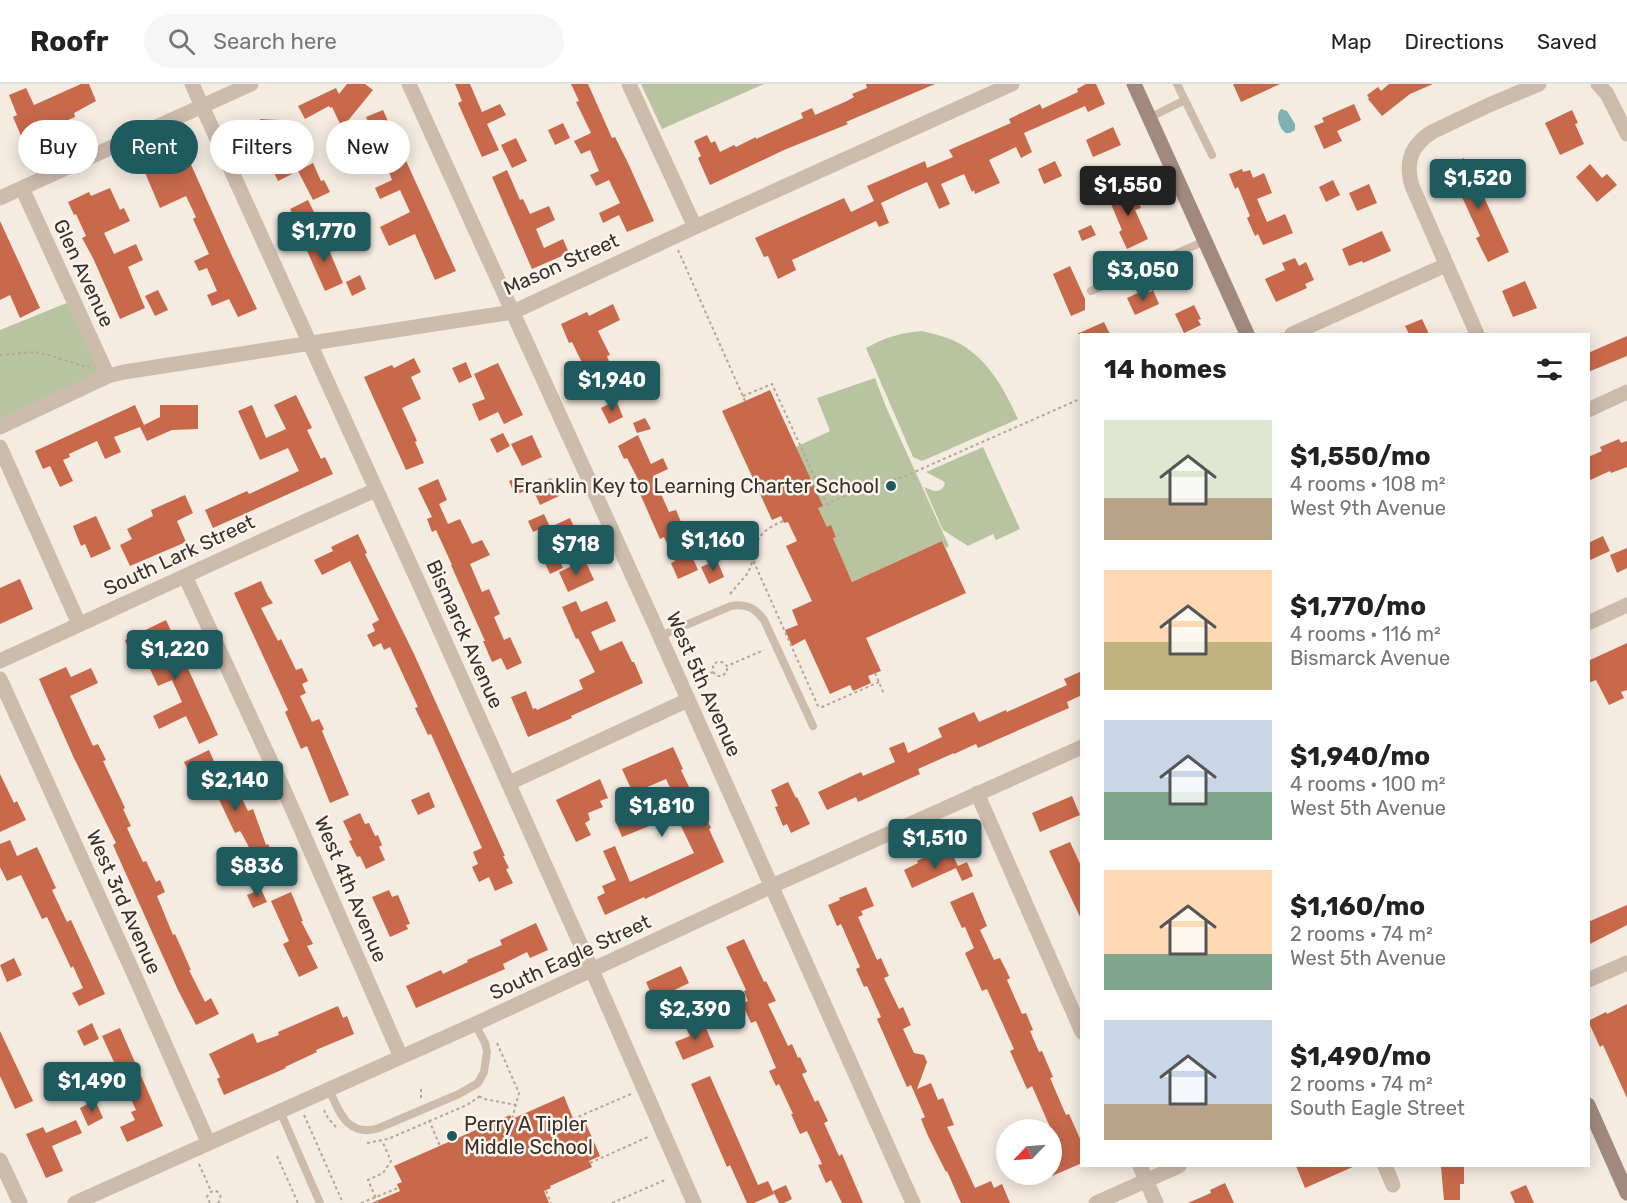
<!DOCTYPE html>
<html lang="en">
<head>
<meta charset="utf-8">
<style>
	body { margin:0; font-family:Rubik,sans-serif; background:#f6f6f6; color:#222; height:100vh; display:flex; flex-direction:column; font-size:22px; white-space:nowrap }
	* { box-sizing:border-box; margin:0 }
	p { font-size:20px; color:#767676 }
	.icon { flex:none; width:33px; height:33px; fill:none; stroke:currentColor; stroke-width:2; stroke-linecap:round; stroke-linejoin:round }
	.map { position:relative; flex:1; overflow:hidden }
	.drawer { position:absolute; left:1080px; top:249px; width:510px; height:834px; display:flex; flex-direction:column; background:#fff; border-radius:0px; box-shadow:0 3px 15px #0003 }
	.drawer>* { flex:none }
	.hud { position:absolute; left:18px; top:36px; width:570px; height:54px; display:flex; gap:12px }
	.needle { width:39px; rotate:245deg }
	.buttons { position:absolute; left:996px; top:1035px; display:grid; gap:12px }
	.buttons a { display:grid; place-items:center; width:66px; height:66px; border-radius:50%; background:#fff; box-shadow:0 3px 15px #0003; font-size:30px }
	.price { position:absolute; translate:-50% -51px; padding:0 14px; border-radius:6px; background:#1f5a5e; color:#fff; font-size:20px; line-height:39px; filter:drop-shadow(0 2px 3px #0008) }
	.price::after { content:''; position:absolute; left:50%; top:36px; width:18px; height:14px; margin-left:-9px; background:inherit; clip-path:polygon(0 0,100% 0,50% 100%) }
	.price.selected { background:#222; color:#fff }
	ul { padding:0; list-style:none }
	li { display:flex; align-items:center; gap:18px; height:150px; padding:0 24px }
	li span { display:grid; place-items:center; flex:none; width:168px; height:120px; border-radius:0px; color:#555 }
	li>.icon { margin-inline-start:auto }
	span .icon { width:72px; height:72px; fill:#fffc; stroke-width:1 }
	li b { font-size:26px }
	h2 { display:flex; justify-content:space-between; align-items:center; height:72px; padding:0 24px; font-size:26px }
	.tag { padding:0 21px; border-radius:27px; background:#fff; box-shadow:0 3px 15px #0003; font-size:21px; line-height:54px }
	.tag.selected { background:#1f5a5e; color:#fff }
	header { display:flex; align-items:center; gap:36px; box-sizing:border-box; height:84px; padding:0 30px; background:#fff; border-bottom:2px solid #e0e0e0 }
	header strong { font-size:28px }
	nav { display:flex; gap:33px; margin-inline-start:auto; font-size:21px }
	.search { width:420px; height:54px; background:#f6f6f6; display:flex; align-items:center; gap:15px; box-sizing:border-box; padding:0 21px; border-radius:33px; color:#767676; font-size:22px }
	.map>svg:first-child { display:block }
</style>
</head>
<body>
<header>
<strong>Roofr</strong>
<div class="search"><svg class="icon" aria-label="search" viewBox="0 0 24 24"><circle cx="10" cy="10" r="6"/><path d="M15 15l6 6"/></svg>Search here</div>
<nav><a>Map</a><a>Directions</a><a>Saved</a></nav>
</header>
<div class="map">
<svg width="1627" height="1119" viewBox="0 0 1627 1119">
	<rect width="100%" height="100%" fill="#f4ebe1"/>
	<!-- green -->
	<path fill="#b8c4a0" d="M641 0H764L662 45Z
		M74 216 108 292 0 343V246Z
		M922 247C935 250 951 254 962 261 990 278 1005 307 1018 335L922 377 913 373 866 264C886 253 900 249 922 247Z
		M875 294 886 323 949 462 946 464 942 457 852 498 833 454 836 452 831 442 827 443 818 424 796 363 830 347 817 314Z
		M983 363 1020 445 996 456 993 450 968 462 943 446 924 403C933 407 941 411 945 399L943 397 926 388Z"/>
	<!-- water -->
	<path fill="#7fb0b2" d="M1281 25 1287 27 1295 40V46L1290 49H1286C1279 45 1275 31 1281 25Z"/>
	<!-- building -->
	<path fill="#c8694b" d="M81 0H89L96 17 74 29 75 33 32 52 31 50 22 54 13 33 17 31 9 11 26 4 34 21Z
		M347 0H365L373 6 342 44 332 23 330 24 329 22 305 35 298 22 336 4 339 10Z
		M455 0H470L482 28 500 20 506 31 487 40 499 66 482 73 458 19 462 17Z
		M571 0H588L612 54 615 53 629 81 654 137 627 148 619 131 603 139 599 129 620 119 609 96 596 102 590 91 599 87 590 66 581 70 574 57 591 49 576 18 579 17Z
		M866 0H935L846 38 848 40 784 66 710 101 698 74 701 72 694 57 707 51 711 59 715 57 720 68 734 61 736 63 756 53V55L803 34 801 29 812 24 815 31 847 17 854 13 852 10 867 4Z
		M1086 0H1096L1105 20 1088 28 1085 22 1024 49 1032 68 1021 74 1016 63 989 76 1000 99 975 110 974 106 972 108 964 90 941 100 950 120 939 125 927 98 902 109 881 119 889 139 879 143 876 137 792 176 796 186 778 195 768 172 764 173 755 154 844 114 851 128 874 117 867 102 925 77 927 84 953 73 949 66 1011 39 1009 35 1040 20 1042 25 1078 8 1077 5Z
		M1233 0H1280L1241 18Z
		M1389 0H1433L1410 10 1382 32 1368 15 1369 14 1367 11 1378 3 1381 7Z
		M1354 20 1361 36 1337 47 1342 57 1324 65 1314 42 1324 38 1322 34Z
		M383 26 456 187 435 196 415 150 389 162 380 143 410 128 400 106 380 115 375 104 392 96 383 73 361 83 355 72 378 61 366 33Z
		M1572 26 1578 39 1575 40 1584 60 1560 71 1545 39Z
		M260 35 278 36 277 58 256 57 257 38H260Z
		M563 39 570 54 555 61 548 46Z
		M1113 43 1121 61 1093 73 1086 56Z
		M516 54 527 77 512 84 501 61Z
		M184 65 232 172 257 225 238 233 229 215 212 222 207 211 217 207 207 184 199 187 194 177 209 170 193 135 196 133 186 112 160 124 143 84Z
		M287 69 296 88 278 97 269 78Z
		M1464 74 1471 89 1476 86 1487 110 1483 111 1509 168 1488 178 1476 154 1480 152 1462 113 1460 114 1452 96 1454 95 1448 81Z
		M1055 77 1062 92 1044 100 1038 85Z
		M313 79 321 97 324 96 330 108 313 116 298 87Z
		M1590 80 1602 94 1607 90 1617 101 1597 118 1576 93Z
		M1242 85 1243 88 1250 86 1253 94 1264 89 1272 109 1257 115 1267 138 1285 130 1293 149 1263 161 1258 150 1255 152 1247 134 1250 132 1238 103 1235 105 1229 90Z
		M507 86 520 116 523 115 530 130 549 122 555 136 536 145 544 164 563 155 569 169 532 185 492 93Z
		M1333 96 1340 111 1326 118 1319 103Z
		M1369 100 1377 119 1357 127 1349 109Z
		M1132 103 1141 124 1135 126 1148 155 1127 165 1119 148 1122 146 1108 113Z
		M110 104 120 126 124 124 130 137 104 149 114 170 136 160 143 176 128 183 145 224 120 235 93 174 82 154 86 152 76 130 74 131 68 118 89 108 91 112Z
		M308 116 315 130 297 139 290 125Z
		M341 131 348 145 334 152 327 137Z
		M0 137 40 224 20 234 10 211 0 216Z
		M1091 141 1096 151 1082 157 1078 147Z
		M1382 147 1391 167 1363 179 1362 177 1349 182 1342 165Z
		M323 152 343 199 325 207 304 160Z
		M1295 174 1299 182 1306 178 1314 196 1305 200 1307 204 1276 218 1265 195 1285 186 1282 179Z
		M1070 182 1085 215V226L1071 232 1053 190Z
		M360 191 366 205 352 212 346 198Z
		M1525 197 1537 224 1513 233 1502 207Z
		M158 206 168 226 155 232 145 212Z
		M1144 206 1146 210 1153 206 1159 220 1135 231 1127 214Z
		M613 220 620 236 598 247 610 271 607 272 613 288 599 295 594 282 586 287 572 258 569 259 561 240 587 228 589 232Z
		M1194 221 1201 235 1198 236 1201 241 1184 249 1175 230Z
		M1422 235 1429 250H1409L1405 242Z
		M1104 238 1110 250H1077Z
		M1627 252V272L1588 288V269Z
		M414 274 421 288 411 293 421 315 402 324 417 357 415 358 424 379 406 386 364 293 392 281 394 284Z
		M466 278 472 293 459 299 452 284Z
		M498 279 523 331 504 340 498 328 479 337 472 320 485 315 474 290Z
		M622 294 627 307 616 312 611 301Z
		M770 306 823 422 818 424 827 443 831 441 836 453 833 454 852 498 942 457 966 509 866 554 881 587 868 592 871 599 853 607 850 601 830 610 805 555 792 562 785 546 798 541 792 526 812 517 786 462 797 457 788 438 784 439 781 432 772 436 722 327Z
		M296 311 312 344 307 346 321 375 325 373 333 390 213 444 205 426 247 407 249 410 299 387 288 364 260 376 238 327 252 321 266 354 286 345 274 321Z
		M616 316 623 333 609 340 601 324Z
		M135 321 144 341 160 333V321H198V345L172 346 147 357 140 343 114 353 121 368 105 375 97 357 69 370 70 373 63 376 73 397 60 403 50 382 43 385 35 367Z
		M645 334 651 345 637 349 633 339Z
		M503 349 510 362 497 369 490 355Z
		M532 351 542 373 522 382 511 360Z
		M638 351 651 380 663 374 668 385 653 392 669 428 676 426 688 455 685 456 698 486 678 495 671 479 675 477 664 453 660 455 637 403 641 401 627 374 624 375 618 362Z
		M1619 355 1621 359 1627 357V383L1611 389 1610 387 1588 397V373L1602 367 1600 363Z
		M523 391 530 405 515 411 509 397Z
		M551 394 559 412 540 421 532 403Z
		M438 395 447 416 439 420 448 440 460 435 472 460 482 456 490 471 470 480 482 508 489 505 500 530 494 533 504 556 510 553 522 579 507 586 501 574 492 578 483 557H485L451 481H452L436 446 432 448 427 435 432 433 418 404Z
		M185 411 193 429 177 437 186 458 130 482 120 461 132 455 127 445 153 432 151 426Z
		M544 430 549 441 533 448 528 437Z
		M96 432 111 465 91 474 85 460 81 462 73 442Z
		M570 434 578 452 552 464 544 446Z
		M358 450 367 469 365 470 414 570 505 772H503L509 784 506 785 513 799 495 807 489 793 479 798 472 783 478 780 473 768 482 764 431 650 428 651 415 624 418 623 390 563 384 566 381 559 373 563 367 551 375 547 372 540 379 536 350 477 322 491 314 476 333 467 331 463Z
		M1603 452 1610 467 1588 477V459Z
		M1627 464V484L1617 489 1610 471Z
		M557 471 563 484 550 490 544 477Z
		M585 476 594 496 568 508 559 488Z
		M717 476 724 493 709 500 701 483Z
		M20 495 33 525 0 540V504Z
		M261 497 268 512 273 519 261 524 278 557 281 555 296 586 302 584 308 597 302 600 306 609 300 612 312 638 319 635 324 645 322 647 349 711 330 719 307 662 301 665 285 628 288 626 234 509Z
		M576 517 581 528 607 517 616 537 591 548 600 567 622 557 632 578H634L643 599 571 632 572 634 528 653 511 613 526 607 533 625 536 624 537 626 583 605 579 596 595 588 578 554 576 555 562 523Z
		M166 536 218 651 199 660 186 632 159 645 153 632 182 618 172 596 158 602 150 585 160 580 151 560 131 570 125 556Z
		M1627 559V606L1621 608 1624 614 1609 621 1596 596 1588 599V577Z
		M66 583 71 593 91 584 98 599 70 612 93 662 98 660 106 676 103 677 125 724 123 725 131 742 127 744 143 778 146 777 156 798 160 796 165 808 157 812 173 851 175 850 191 886H189L205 918 211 914 219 930 196 941 178 906 113 761 116 759 73 672 39 595Z
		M1082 587V611L1067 618 1069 624 978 664 976 660 954 670V669L918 685 920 690 858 718 856 713 827 726 818 708 861 688 863 692 895 678 889 664 904 658 908 669 942 653 938 644 974 628 979 638 1006 626 1007 628 1067 601 1064 595Z
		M673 663 683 685 681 686 690 705 687 706 697 730 703 727 711 744 709 745 724 778 645 815 644 813 605 831 597 813 605 809 602 802 616 796 603 767 615 762 630 798 694 769 679 738 687 734 677 711 674 712 666 695 633 709 622 685Z
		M209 666 217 684 232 677 239 694 233 696 248 727 253 725 266 761 268 760 282 788 255 801 244 778 254 773 242 750 240 747 235 749 212 701 198 707 184 678Z
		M0 690 14 719 17 717 26 736 0 748Z
		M600 695 608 714 600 717 603 723 588 729 590 736 585 739 591 751 576 758 556 716Z
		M788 698 796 714 797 713 810 740 791 749 787 740 783 742 775 723 778 722 771 706Z
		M429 708 435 723 418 731 411 716Z
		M1072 712 1080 731 1040 748 1032 729Z
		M656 722 662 737 622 753 617 741Z
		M360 729 365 740 369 739 375 752 378 751 382 761 379 763 385 776 366 785 360 772 357 773 349 757 352 756 343 737Z
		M10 756 17 772 37 763 56 804 52 806 67 838 71 836 105 910 79 922 72 909 83 904 73 882 71 884 47 833 42 835 21 791 7 797 0 783V760Z
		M1070 758 1082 784V837L1049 767Z
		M952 769 958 782 967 778 973 792 962 797 956 784 912 804 904 786 918 779 917 777 927 772 928 774 933 772 934 774 938 773 939 775Z
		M866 803 874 822 861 827 863 831 858 833 877 876 881 874 889 892 884 894 899 925 903 923 911 941 903 945 914 969 924 971 927 978 917 1005 931 999 938 1016 943 1014 954 1041 947 1043 975 1104 991 1097 994 1104 1002 1100 1010 1119H961L947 1087 946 1088 928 1052 921 1035 925 1033 911 1001 907 1003 877 935 881 933 867 902 864 903 856 885 860 883 841 840 837 842 828 821 840 816 839 814Z
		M261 805 267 818 253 824 247 811Z
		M389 806 392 813 398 811 410 840 406 841 408 845 390 853 372 813Z
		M291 808 303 837H301L313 860 307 862 318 884 299 893 283 860 289 857 271 817Z
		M973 808 987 842 980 846 994 876 1000 874 1010 894 1007 896 1022 930 1026 929 1033 946 1030 947 1039 968 1042 967 1053 993 1050 994 1066 1031 1069 1030 1082 1059V1079L1052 1092V1076L1055 1075 1053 1069 1060 1066 1032 1002 1027 1005 1010 967 1014 965 987 905 982 907 965 869 974 864 965 843 962 844 950 818Z
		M1627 821V841L1588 861V838Z
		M536 839 548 866 530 874 527 868 503 880 505 885 416 924 406 902 441 886 443 890 468 878 467 876 502 861 500 856Z
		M744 855 764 898 766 897 776 917 768 920 788 962 792 960 798 974 800 973 807 988 802 990 815 1018 818 1016 828 1037 824 1039 839 1072 842 1070 863 1119H842L831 1096 826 1099 818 1081 822 1080 807 1047 800 1050 791 1030H793L779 1000 776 1002 769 987 776 984 756 937 751 939 742 919 748 917 744 907 746 906 726 863Z
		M14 874 22 891 7 898 0 881Z
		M681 882 689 899 654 916 646 898Z
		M1627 920V1014L1603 961 1600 963 1588 937 1606 928 1607 930Z
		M338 922 343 934 347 932 354 950 316 966 317 968 285 983 286 984 224 1011 217 995 220 993 209 970 253 949 257 959 279 951 278 948Z
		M703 937 714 963 683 976 675 958 690 952 686 944Z
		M92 939 99 955 84 962 77 947Z
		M120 944 163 1042 127 1058 120 1043 135 1036 131 1028 136 1026 102 952Z
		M0 947 33 1017 15 1025 0 992Z
		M710 992 758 1101 768 1097 774 1110 754 1119H747L730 1081 727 1083 691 1000Z
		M564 1012 574 1037 583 1033 600 1072 589 1077 592 1083 550 1102 551 1104 544 1107 549 1119H372L400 1107 397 1100 402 1098 394 1082 510 1031 512 1035Z
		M95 1016 103 1034 88 1042 80 1024Z
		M76 1036 82 1049 52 1062 63 1087 46 1094 26 1050 43 1043 46 1049Z
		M1296 1082H1355L1305 1104Z
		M1464 1082V1100H1460V1116H1444L1441 1083Z
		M1225 1099 1234 1119H1188L1211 1109 1210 1106Z
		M786 1101 792 1115 784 1119H779L773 1107Z
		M1526 1101 1534 1119H1515L1510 1108Z"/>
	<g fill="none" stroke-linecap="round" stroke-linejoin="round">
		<!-- path -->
		<path stroke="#b9a596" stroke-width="2" stroke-dasharray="3 3" stroke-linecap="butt" d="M678 166 745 317
			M0 271 35 268 52 272 89 284
			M743 312 772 300 827 420 860 405 903 393 1082 314
			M783 437C762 446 756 453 753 476L818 622 822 623 879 598
			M730 510 748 489 753 476
			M713 588 717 592H722L727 588V582
			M875 589 884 610
			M694 596 713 588V581L717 578H722L727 582 764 566
			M497 959 519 1009 512 1035
			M479 1012 484 1015 516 1021
			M421 1014V1005
			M324 1026 328 1034 336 1043
			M304 1031 343 1119
			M573 1035 631 1010
			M429 1036 440 1062
			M367 1059 388 1055 467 1021 480 1012
			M277 1072 298 1119
			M590 1079 650 1052
			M199 1080 211 1107
			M546 1107 551 1119
			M210 1119 207 1113C212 1101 226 1109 218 1119
			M361 1119 398 1104
			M378 1119 368 1096 383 1089 391 1077 382 1057
			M612 1119 665 1096"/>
		<!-- lane -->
		<path stroke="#cdbbac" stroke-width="8" d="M1177 0 1212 71
			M1149 34 1185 16
			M1091 207 1205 157
			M660 552 731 522C746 519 755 524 764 536L813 642
			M329 1005C339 1028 348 1054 379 1044L459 1010 478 999 484 988 487 968 485 959 475 940
			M280 1027 320 1119"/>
		<!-- street -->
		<path stroke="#cdbbac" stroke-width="15" d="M192 0 426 515 592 886 694 1119
			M409 0 649 528 913 1119
			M629 0 695 143
			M1598 0 1607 10 1627 50
			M22 104 108 292
			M0 114 251 0
			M1292 250 1446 181
			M1477 250 1412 102C1405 79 1411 61 1432 48L1489 21 1539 0
			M1588 326 1627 308
			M0 343 108 292 124 288 513 228 695 143 1012 0
			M0 363 79 540
			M185 492 284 706 401 973
			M1588 539 1627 521
			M0 577C125 520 250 461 376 406
			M0 595 138 899 208 1058
			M509 699 688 616
			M977 709 1082 948
			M1588 896 1627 879
			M0 1076 20 1119
			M1140 1082 1156 1119
			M1385 1082 1393 1101
			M75 1119 475 940 772 802 1082 663
			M1096 1119 1179 1082"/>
		<!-- secondary -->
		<path stroke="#a18a7d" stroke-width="15" d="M1134 0 1247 250
			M1588 1021 1627 1109"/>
	</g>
	<!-- markers -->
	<g fill="#1f5a5e" stroke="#fbf5ee" stroke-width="2">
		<circle cx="891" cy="402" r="6"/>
		<circle cx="452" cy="1052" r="6"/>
	</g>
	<g text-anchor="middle" stroke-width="5" stroke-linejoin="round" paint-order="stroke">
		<!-- street labels -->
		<g font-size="20" fill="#3b302b" stroke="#fbf5ee">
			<text transform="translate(561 180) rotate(-24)" y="7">Mason Street</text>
			<text transform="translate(84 189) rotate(65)" y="7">Glen Avenue</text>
			<text transform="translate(179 471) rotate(-25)" y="7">South Lark Street</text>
			<text transform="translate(465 550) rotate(66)" y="7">Bismarck Avenue</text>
			<text transform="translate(704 600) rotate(66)" y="7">West 5th Avenue</text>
			<text transform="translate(351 805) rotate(67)" y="7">West 4th Avenue</text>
			<text transform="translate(124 818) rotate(66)" y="7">West 3rd Avenue</text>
			<text transform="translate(570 873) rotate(-25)" y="7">South Eagle Street</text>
		</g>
		<!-- poi labels -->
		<g font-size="20" fill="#3b302b" stroke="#fbf5ee" text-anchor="end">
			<text x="879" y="409">Franklin Key to Learning Charter School</text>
			<text x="464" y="1047" text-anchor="start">Perry A Tipler<tspan x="464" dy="23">Middle School</tspan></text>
		</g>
	</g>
</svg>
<div class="buttons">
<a><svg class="needle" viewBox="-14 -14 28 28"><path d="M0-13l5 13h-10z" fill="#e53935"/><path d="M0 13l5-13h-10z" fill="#767676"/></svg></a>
</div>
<b class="price" style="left:1478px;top:126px">$1,520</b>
<b class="price selected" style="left:1128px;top:133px">$1,550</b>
<b class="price" style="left:324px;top:179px">$1,770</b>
<b class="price" style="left:1143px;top:218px">$3,050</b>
<b class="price" style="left:612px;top:328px">$1,940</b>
<b class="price" style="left:713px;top:488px">$1,160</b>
<b class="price" style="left:576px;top:492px">$718</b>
<b class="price" style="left:175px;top:597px">$1,220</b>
<b class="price" style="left:235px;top:728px">$2,140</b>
<b class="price" style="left:662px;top:754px">$1,810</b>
<b class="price" style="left:935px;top:786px">$1,510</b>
<b class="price" style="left:257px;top:814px">$836</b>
<b class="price" style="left:695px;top:957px">$2,390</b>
<b class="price" style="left:92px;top:1029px">$1,490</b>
<div class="hud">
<a class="tag">Buy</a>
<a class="tag selected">Rent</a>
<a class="tag">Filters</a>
<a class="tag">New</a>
</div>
<section class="drawer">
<h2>14 homes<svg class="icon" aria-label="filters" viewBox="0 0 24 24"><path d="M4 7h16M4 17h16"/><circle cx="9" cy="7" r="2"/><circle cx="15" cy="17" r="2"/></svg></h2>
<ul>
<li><span style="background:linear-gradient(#dfe7d0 65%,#b9a48a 0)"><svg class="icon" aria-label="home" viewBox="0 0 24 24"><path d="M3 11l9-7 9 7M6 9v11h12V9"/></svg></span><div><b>$1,550/mo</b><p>4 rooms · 108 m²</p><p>West 9th Avenue</p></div></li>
<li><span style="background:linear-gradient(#ffd9b3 60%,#c2b280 0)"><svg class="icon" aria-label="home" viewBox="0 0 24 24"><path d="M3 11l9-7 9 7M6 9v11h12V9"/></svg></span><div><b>$1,770/mo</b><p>4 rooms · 116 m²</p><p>Bismarck Avenue</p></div></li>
<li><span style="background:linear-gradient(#c9d6e8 60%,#7fa58c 0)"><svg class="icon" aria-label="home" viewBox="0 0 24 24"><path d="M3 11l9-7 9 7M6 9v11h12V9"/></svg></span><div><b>$1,940/mo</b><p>4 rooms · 100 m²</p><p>West 5th Avenue</p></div></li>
<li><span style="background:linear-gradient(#ffd9b3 70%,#7fa58c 0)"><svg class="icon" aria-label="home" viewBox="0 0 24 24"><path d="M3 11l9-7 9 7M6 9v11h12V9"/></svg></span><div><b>$1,160/mo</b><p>2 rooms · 74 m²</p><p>West 5th Avenue</p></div></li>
<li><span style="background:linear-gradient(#c9d6e8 70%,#b9a48a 0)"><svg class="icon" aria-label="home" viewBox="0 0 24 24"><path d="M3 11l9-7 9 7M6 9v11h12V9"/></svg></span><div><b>$1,490/mo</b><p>2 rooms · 74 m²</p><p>South Eagle Street</p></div></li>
</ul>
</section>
</div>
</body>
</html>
